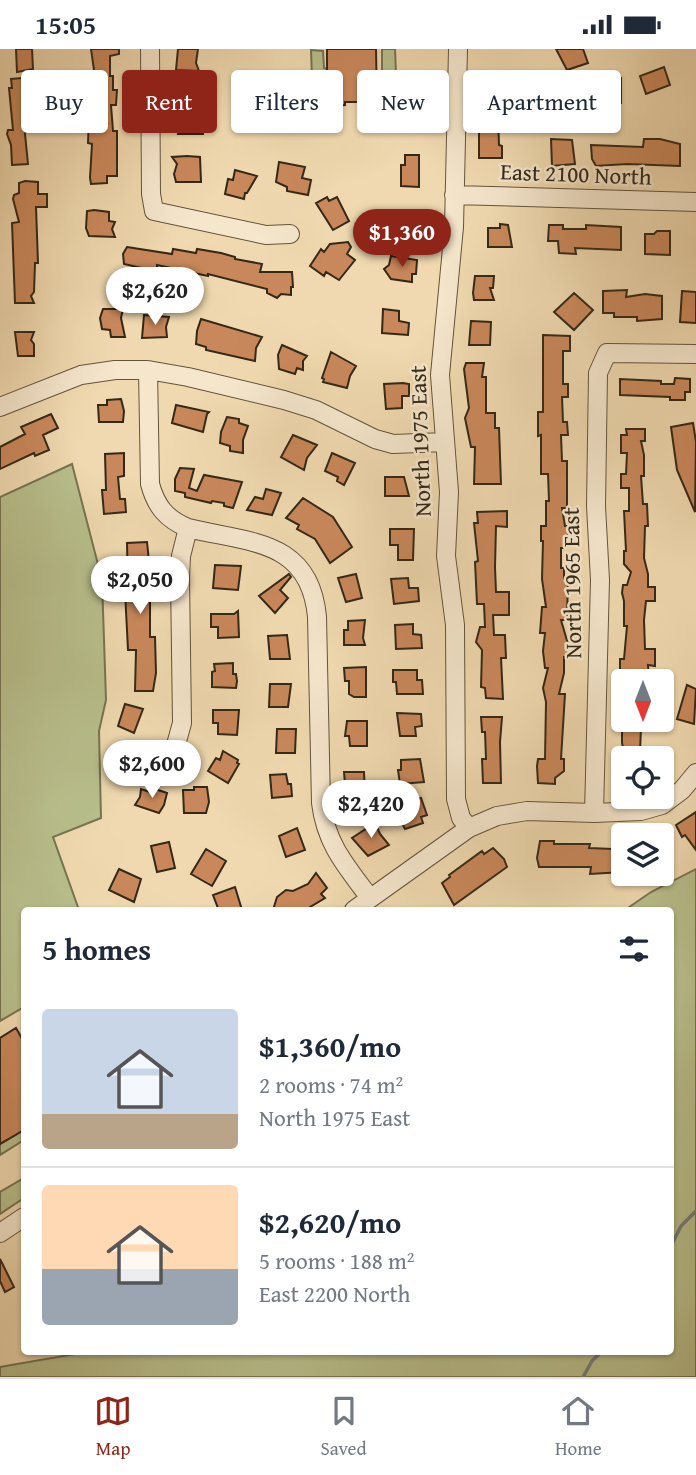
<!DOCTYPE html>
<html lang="en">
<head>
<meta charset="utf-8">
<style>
	body { margin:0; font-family:"Gentium Book Plus",serif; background:#f6f6f7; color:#1f2937; height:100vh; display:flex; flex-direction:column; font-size:26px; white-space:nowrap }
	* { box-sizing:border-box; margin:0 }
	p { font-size:23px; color:#747a83 }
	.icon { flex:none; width:38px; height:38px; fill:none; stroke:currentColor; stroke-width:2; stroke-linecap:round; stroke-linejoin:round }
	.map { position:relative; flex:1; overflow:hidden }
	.side { position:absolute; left:21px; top:858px; width:653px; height:448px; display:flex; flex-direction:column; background:#fff; border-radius:7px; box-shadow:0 2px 5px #0004 }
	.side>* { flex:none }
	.top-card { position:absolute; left:21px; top:21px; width:654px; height:63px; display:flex; gap:14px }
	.needle { width:46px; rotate:180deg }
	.tools { position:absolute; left:611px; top:620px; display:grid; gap:14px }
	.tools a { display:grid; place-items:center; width:63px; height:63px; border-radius:7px; background:#fff; box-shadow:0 2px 5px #0004; font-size:35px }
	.price { position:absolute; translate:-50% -60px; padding:0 16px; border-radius:24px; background:#fff; color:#222; font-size:23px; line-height:46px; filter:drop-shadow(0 2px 4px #0008) }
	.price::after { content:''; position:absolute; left:50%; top:42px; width:21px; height:16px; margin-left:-10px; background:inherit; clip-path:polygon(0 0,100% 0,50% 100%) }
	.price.active { background:#8f2418; color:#fff }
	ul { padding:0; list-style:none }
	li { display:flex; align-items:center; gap:21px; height:175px; padding:0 21px }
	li+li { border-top:2px solid #e0e1e3 }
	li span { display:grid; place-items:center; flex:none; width:196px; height:140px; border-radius:7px; color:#555 }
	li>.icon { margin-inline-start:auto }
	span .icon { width:84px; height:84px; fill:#fffc; stroke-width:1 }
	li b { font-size:30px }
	h2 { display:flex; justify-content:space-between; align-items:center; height:84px; padding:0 21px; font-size:30px }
	.tag { padding:0 24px; border-radius:7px; background:#fff; box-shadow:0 2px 5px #0004; font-size:24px; line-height:63px }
	.tag.active { background:#8f2418; color:#fff }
	.status { display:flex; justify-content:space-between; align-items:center; height:49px; padding:0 35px; background:#fff; direction:ltr }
	.status svg { height:19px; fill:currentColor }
	.tabs { display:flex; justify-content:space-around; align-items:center; height:98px; border-top:2px solid #e0e1e3; background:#fff; font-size:19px; color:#747a83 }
	.tabs a { display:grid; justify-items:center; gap:4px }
	.tabs .active { color:#8f2418 }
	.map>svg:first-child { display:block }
</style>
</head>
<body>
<div class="status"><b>15:05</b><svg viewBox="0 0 49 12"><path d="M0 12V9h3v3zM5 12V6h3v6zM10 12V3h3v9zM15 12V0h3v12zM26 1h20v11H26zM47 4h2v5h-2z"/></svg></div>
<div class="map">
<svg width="696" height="1328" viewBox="0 0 696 1328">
	<rect width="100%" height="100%" fill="#f0d9b0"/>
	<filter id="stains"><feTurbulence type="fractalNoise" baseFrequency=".00286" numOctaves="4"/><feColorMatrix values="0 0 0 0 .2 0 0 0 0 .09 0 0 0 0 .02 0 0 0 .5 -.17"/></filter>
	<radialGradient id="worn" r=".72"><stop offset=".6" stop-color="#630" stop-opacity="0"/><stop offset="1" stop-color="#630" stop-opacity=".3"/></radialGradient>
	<!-- green -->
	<path fill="#b8bf8c" stroke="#767452" stroke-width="2" d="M382 0H395L396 24H382Z
		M311 1 323 2 324 19 327 20V52L334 53V57H313Z
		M378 27H395V55L378 57Z
		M72 415 102 531 106 651 99 682 101 769 53 788 79 861H24V958L0 972V448Z
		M696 820V1328H0V1318L92 1302H670V861H625L651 843Z
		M24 1081V1091L0 1106V1095Z
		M24 1129V1149L0 1165V1143Z"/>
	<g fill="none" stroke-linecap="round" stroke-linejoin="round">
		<!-- stream -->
		<path stroke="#757e78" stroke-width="3.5" d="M670 1199 681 1177 696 1162
			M583 1328 592 1312 602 1302"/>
	</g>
	<!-- building -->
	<path fill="#c9885b" stroke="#342817" stroke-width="2" d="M16 0H32L33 20 17 23Z
		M91 0H119V5L110 7V27H113V41H117L116 56H111L113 82H117V127H107V134L91 135 90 129 92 95 88 94 89 67H98L90 45 91 28H95Z
		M178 0H198L196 14 199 22 176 21Z
		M327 0H376L377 53H345V56L334 57V53H327Z
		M556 0H583L588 14 567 21Z
		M664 18 670 36 646 45 640 27Z
		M603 25 611 26V29H621V54H598L596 26Z
		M22 29 23 37 34 35 35 67H30L25 85 28 115 12 116 11 96 7 85 8 81H13L9 39H12L11 30Z
		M504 38 514 40V51L503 50 504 63H498L499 96 502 97V109H479V79H484L483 48H486V39Z
		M177 47H202L203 85H178L185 62 178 63Z
		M551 90 572 91 575 115 552 117Z
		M644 90H660L680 95V117L627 115 596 117 592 110 591 96 643 98Z
		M405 106H419V138L401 137V116H405Z
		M187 107 200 108 201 133H176L174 125 177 115 172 108Z
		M279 113 305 118 302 129 311 131 308 146 287 142V138L276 133Z
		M235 121 257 127 247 144H245L244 150 225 145 228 130 233 131Z
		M25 132 38 133V145H47V158H36L38 214H35L34 243 31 247 34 254H15L12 174 19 173 13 150 14 146 19 144V134Z
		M327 148 329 152 337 148 349 172 333 181 316 154Z
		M94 161 109 163V172L115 173 112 180 115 188 89 187 86 179 87 162Z
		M399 163 414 164V174L420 175 419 187 393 185 391 178 393 173H399Z
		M500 175 508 176 512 198H488V179H500Z
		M549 176H563V180H586V176L621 178V201L575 199 576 205 559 204 558 192H548Z
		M657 182H670V206L645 205V185H654Z
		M348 193 351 198 347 205 355 211 339 231 326 223 324 227 310 217 321 200 324 203 330 195Z
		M127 198 172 205 173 200 196 204 197 200 221 204 235 208V210L262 215 260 223H292L293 238H291V246L281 245 277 249 267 244V240L208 225V227L157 216V222L146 220 124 215 123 205Z
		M391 207 417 211 416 225H412V233L391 230 384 220 389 216Z
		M475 227H494L493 239H490L494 251H474L473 244Z
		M627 241 626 248 645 245 662 247V270L637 272V268H614V264H603V242Z
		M682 242 696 243V274L680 273Z
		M574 244 593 261 574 281 554 263Z
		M103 260H123L121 269 125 288H111L110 281 102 280 100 269Z
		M383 260 399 262V272L409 274 408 286 382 284Z
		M144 266 169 268 166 278 167 288 142 289Z
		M201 270 262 288 256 299 255 312 206 301V298L196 295 197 282Z
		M471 272 491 273 490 296H469Z
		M15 283H34L31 291 34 295V307H18Z
		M543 286 570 287V302H563V335H568V348H562L563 373H567L568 386H561L562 412H567V459H562L565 477H568V492L564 493V499H561V519H564V530H568L567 571H561L568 595V608H564V624L559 645H565L561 710H564V722L555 729V735L538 734 537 717 538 710H545L546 653 543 639 548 619H545L543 602 545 584H540L542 558H546L542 530 543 492H541V477H546V452H549L548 425H541V386L538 387V363H543Z
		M282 296 307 307 303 312V321L297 319 295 325 279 320 278 306Z
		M331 303 356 317 350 327 347 339 323 333 324 330 322 329Z
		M466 314H484L482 328H486V364H495V379H499L501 435H474L475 398H471L465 369 469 359 464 320Z
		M675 329 690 330V343H685V351H670V348L620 346V330L661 332V335H674Z
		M403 334 409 335V347H402V359L386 360 384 335Z
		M121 350 124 362 123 373H99L98 356H107V351Z
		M176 356 209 363 207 365 203 383 172 374Z
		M51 365 58 379 43 386 49 401 35 407 34 404 0 420V398L25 385 21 378Z
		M227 368 239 370V374L248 377 243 391V404L230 402V397L220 394 221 383Z
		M693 374 696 393 695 463 677 421 671 378Z
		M626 380H645V392H641L644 406V427H641L643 455H647L648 477H645L644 509 648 525V538H655V552H646L644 571 645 600H655V617L648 616 649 628 623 630 620 628V610H624L627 577H624V552L622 544 623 536H627L631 523 624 515V502H626L624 462H629V439H621V425H626L627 404H621V386H627Z
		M293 386 317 396 307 409 304 421 281 408Z
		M124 404V427L118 428 120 450H125L126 463 104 465 102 441H106L105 405Z
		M332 404 355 414 344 436 337 432 338 428 325 422Z
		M180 419 194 420 189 439 197 442 204 426 242 433 233 459 224 457V454L212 452 211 454 185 448V444L175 442V430Z
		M385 428H404L409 447H385Z
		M266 440 281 444 272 466 247 461 255 448 263 450Z
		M303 449 333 468 352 498 330 514 315 490 297 480 299 476 286 469Z
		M507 462V478L496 477 495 518 496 543H509V566H493L494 586H505L506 609H501L503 650 486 649 485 639 481 638 482 601 476 593 480 578H485L484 555H477L475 513 478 512 474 474H478L477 463Z
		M390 480H414L413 511H398V496H390Z
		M147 493 153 551H150V588H155L156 624 153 642H135L136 601H128L126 562 125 539H128L127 494Z
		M215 516 241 517 238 541 213 539Z
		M289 525 291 528 280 541 288 549 275 564 259 547Z
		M356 525 362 549 346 553 338 529Z
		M408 529 409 539H418L419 552 394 555 391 530Z
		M238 562 239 588 218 589V578H211V565H234Z
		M365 571 363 589 365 596H344V581H348V572Z
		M413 575V585L421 586 422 599 396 600 395 576Z
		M287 586 290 610H270L268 587Z
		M233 614V625H236L237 632 236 639 212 638V623L215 622 214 615Z
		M366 618V648H354L349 645V632H345L344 619Z
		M393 621H417V631H422L423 645H397L396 633H393Z
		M270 635H291L288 658H269Z
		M687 636 696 640 694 675 677 670Z
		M125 655 143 660 134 684 118 677Z
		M213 661H239L237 686 218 685V674H213Z
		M397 664 421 665 422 677 415 678 416 687H400Z
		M481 668H502L500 693 501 734H483L482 710H486L485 683H482Z
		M347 672H367V697H350L349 687H345Z
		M622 677 641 678 640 703H624L622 694Z
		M277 680H296L295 704H276Z
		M129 701 125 711 133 708 136 723 119 727V729L115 720 110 721 108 703Z
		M223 702 238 711 237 714 239 715 228 734 208 722 216 709 220 711Z
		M420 710 424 733 400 735 398 721H401V711Z
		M344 723H364L365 745 346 746Z
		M286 725 288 735H291L292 747 272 749 270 726Z
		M194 738H207L209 753 206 764H184L183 741H194Z
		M152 739 167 744 164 756 159 764 135 756 140 748 141 740 150 743Z
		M421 749 427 766 421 768 423 774 405 780 397 765 396 756Z
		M696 763V801L685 786 682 788 676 776Z
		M375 774 380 785 389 796 368 807 352 789Z
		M297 779 305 801 286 808 279 787Z
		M540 792H554V795H590L589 799 613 800 614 796H623V823L590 825 591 818H539L537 809Z
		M169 793 175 819 157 823 151 797Z
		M493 799 504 810 507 818 454 856 442 834 450 828 449 826 482 802 484 805Z
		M206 800 226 812 212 837 191 825Z
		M119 820 141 830 134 853 109 841Z
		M316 824 327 839 321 845 325 849 305 861H273L277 848 286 841 293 842 308 835Z
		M235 838 242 861 218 859 213 846Z
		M16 979 24 993V1081L0 1095V989Z
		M0 1210 14 1238 5 1243 0 1232Z"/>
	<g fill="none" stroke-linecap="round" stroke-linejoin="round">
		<!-- minor casing -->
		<g stroke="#63543d" stroke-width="20">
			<path id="minor" d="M150 0 151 145 154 162 266 186 290 185
				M458 0 454 178 440 326 449 443 446 507 455 576 456 750 461 769 469 779
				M454 146 696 153
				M148 321 150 435C156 457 166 470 188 479 249 494 310 490 317 568L321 754C326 795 346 817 370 849
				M0 358 81 326 115 321H148L188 328 284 351 316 361 375 390 393 395 445 393
				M174 703 182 674 180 529 181 507 188 479
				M594 764 600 531 596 457 598 324 607 304 696 305
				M354 861 469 779 497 767 527 762 594 764 641 762 662 756 682 741 696 724
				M0 1184 24 1168"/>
		</g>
		<!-- minor -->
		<use href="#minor" stroke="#f5e6cc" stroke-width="18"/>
	</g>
	<g text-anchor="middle" stroke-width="5" stroke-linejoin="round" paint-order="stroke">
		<!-- street labels -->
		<g font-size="23" fill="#342817" stroke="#f5e6cc">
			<text transform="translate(576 125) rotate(2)" y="8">East 2100 North</text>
			<text transform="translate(420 392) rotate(-92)" y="8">North 1975 East</text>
			<text transform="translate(572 534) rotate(-91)" y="8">North 1965 East</text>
		</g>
	</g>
	<rect width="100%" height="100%" filter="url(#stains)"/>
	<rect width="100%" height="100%" fill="url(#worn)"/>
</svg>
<div class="tools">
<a><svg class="needle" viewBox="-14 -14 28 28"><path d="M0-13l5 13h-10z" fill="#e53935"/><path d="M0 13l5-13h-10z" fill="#747a83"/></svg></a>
<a><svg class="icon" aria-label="locate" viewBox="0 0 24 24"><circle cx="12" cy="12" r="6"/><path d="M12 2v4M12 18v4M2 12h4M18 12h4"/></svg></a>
<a><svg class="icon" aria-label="layers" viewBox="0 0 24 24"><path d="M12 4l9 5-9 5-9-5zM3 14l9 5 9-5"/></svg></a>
</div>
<b class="price active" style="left:402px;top:220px">$1,360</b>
<b class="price" style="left:155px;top:278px">$2,620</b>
<b class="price" style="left:140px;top:567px">$2,050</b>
<b class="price" style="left:152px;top:751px">$2,600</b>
<b class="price" style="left:371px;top:791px">$2,420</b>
<div class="top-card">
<a class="tag">Buy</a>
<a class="tag active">Rent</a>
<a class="tag">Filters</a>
<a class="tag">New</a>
<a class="tag">Apartment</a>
</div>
<section class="side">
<h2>5 homes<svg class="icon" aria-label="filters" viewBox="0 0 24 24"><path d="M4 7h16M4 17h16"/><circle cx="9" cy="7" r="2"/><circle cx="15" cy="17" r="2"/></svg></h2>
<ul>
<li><span style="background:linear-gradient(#c9d6e8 75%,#b9a48a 0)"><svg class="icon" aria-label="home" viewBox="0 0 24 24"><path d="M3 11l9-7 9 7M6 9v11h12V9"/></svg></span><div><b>$1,360/mo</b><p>2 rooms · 74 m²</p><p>North 1975 East</p></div></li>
<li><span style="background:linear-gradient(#ffd9b3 60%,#9aa5b1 0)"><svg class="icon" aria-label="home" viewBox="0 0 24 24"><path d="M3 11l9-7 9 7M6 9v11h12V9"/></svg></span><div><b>$2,620/mo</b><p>5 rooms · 188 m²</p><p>East 2200 North</p></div></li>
</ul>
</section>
</div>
<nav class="tabs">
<a class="active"><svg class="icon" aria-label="map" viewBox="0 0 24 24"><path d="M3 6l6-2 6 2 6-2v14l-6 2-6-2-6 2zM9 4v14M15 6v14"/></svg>Map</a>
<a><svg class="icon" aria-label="saved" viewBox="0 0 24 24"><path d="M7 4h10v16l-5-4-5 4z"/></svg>Saved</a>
<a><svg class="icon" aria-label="home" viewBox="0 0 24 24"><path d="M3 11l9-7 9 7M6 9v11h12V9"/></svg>Home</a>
</nav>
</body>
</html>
